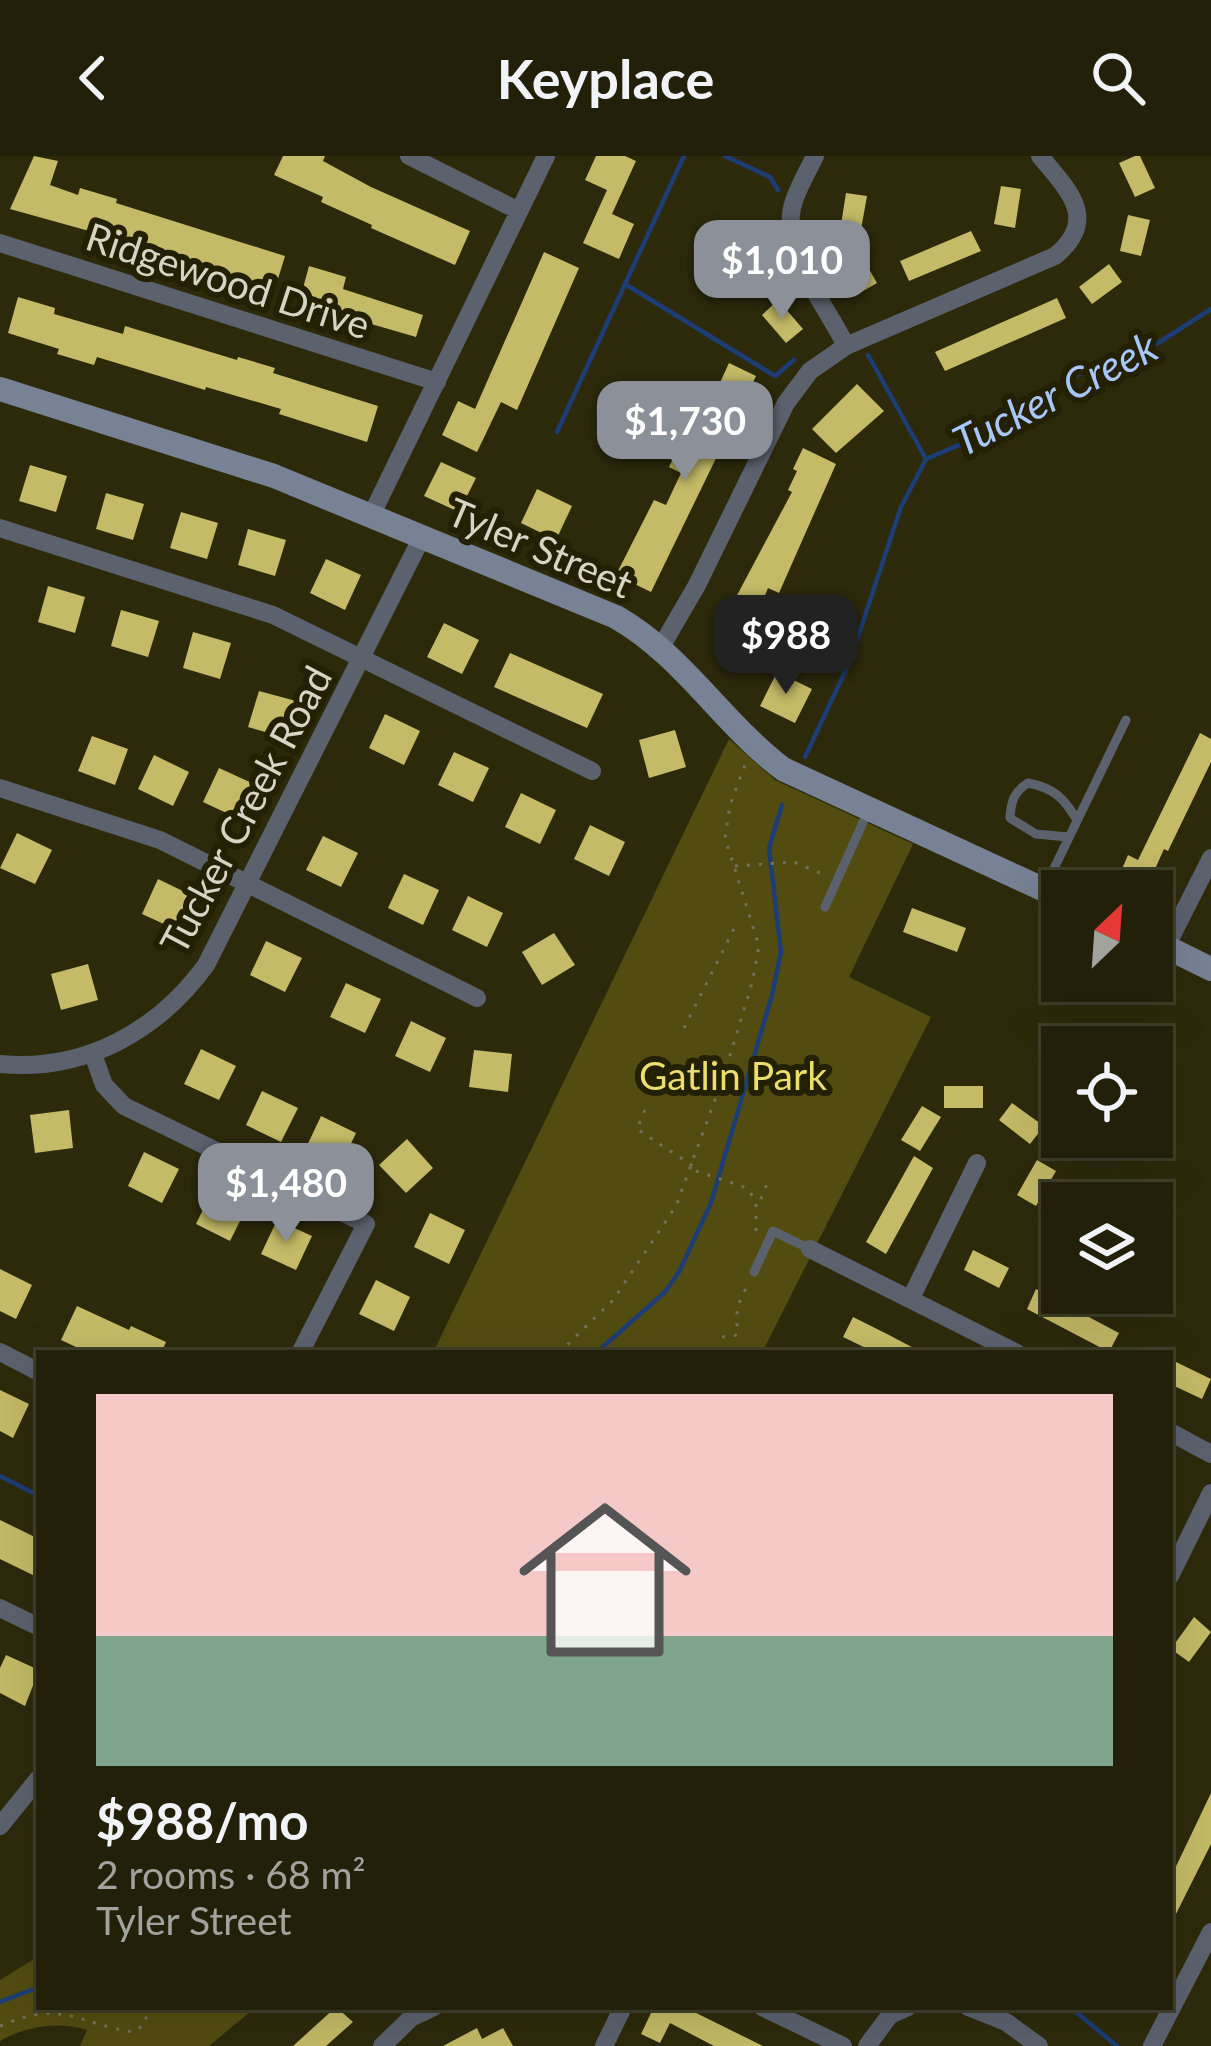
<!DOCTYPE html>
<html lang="en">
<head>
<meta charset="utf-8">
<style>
	body { margin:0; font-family:Lato,sans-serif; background:#2a2812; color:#f1f3f6; height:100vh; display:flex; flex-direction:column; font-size:45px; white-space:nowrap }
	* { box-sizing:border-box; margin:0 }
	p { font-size:39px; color:#a2a39c }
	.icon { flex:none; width:66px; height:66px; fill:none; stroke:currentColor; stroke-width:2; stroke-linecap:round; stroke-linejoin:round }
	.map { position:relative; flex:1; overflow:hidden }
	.sheet { position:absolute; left:36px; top:1194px; width:1137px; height:660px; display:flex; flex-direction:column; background:#222009; border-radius:0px; box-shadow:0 12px 48px #0002,0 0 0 3px #3f3e2a }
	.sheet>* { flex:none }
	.needle { width:78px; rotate:25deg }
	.tools { position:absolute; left:1041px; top:714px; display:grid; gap:24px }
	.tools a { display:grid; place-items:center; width:132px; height:132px; border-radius:0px; background:#222009; box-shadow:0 12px 48px #0002,0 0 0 3px #3f3e2a; font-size:60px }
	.price { position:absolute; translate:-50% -102px; padding:0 27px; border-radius:24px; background:#8c9099; color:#fff; font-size:39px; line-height:78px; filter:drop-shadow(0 3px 6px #0008) }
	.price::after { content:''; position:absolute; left:50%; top:72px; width:36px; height:27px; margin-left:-18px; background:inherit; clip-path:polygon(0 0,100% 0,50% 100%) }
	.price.on { background:#222; color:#fff }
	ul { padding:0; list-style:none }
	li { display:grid; align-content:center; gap:24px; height:636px; padding:0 60px }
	li span { display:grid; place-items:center; height:372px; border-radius:0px; color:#555 }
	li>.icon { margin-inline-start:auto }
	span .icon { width:216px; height:216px; fill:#fffc; stroke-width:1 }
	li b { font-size:51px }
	header { display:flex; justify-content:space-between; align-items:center; height:156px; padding:0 60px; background:#222009; font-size:54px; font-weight:700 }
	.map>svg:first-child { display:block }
</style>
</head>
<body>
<header><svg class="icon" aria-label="back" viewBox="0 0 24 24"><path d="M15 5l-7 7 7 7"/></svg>Keyplace<svg class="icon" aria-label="search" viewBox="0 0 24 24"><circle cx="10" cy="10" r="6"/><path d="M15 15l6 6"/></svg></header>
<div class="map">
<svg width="1211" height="1890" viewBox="0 0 1211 1890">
	<rect width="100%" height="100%" fill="#2d2a0c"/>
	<!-- green -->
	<path fill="#534c11" d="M729 583 775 624 913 688 849 821 931 861 762 1197H433Z
		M39 1800V1851H256L209 1890H80L87 1874C59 1865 26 1870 0 1885V1824Z"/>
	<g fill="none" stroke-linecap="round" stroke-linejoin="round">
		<!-- stream -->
		<path stroke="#1d3d76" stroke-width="4.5" d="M725 0 770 21 778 34
			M625 128 775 220 794 204
			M868 199 926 303
			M557 276 684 0
			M805 601 850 505 901 351 926 303 1011 267 1083 215 1158 187 1211 153
			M596 1197 665 1136 679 1116 711 1047 772 839 781 796 769 692 782 649
			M0 1320 39 1340
			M0 1846 39 1831
			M1070 1851 1117 1890"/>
	</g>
	<!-- building -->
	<path fill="#c4ba67" d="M34 0 58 5 50 29 78 39 80 32 117 43 116 47 285 100 274 136 124 89 125 85 10 53Z
		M283 0H325L323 5 371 31 470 75 455 109 371 72 372 69 321 46 323 41 274 19Z
		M596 0H625L636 5 612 58 634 68 619 103 583 87 607 34 585 24Z
		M1135 0H1140L1155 32 1135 41 1119 7Z
		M1001 30 1021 33 1015 72 994 68Z
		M846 37 867 40 860 79 840 75Z
		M1128 59 1150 64 1141 100 1120 95Z
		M971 75 981 95 909 125 900 105Z
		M740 89 756 123 735 132 720 98Z
		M858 94 877 127 858 138 839 105Z
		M544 96 579 112 517 254 501 246 477 296 442 279 458 245 475 253Z
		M1109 108 1122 126 1092 148 1079 131Z
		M309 110 346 121 343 133 423 159 416 181 299 147Z
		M18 141 55 152 54 158 123 178 125 170 237 204 238 201 275 212 273 217 378 250 367 286 279 258 281 253 206 231 205 234 97 201 94 209 57 198 59 193 8 177Z
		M1057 142 1066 162 945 215 935 196Z
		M778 144 803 173 786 187 762 159Z
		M729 207 756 220 651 436 616 419 654 344 666 349 681 317 669 311 679 290 689 294Z
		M857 228 884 255 836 297 812 273Z
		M803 292 836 308 779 437 768 432 745 489 718 475 792 336 788 334 797 315 793 313Z
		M441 306 476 322 459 356 424 340Z
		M30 309 67 320 56 356 19 345Z
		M537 333 572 350 556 384 521 367Z
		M106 337 144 348 133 384 96 373Z
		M181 356 218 367 207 403 170 392Z
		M248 373 286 384 275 420 238 409Z
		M326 403 361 419 345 454 310 437Z
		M48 430 85 441 75 477 38 466Z
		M121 454 159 465 148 501 111 490Z
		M444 467 479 484 462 518 427 501Z
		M193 476 231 487 220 523 183 512Z
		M510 497 603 538 587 572 494 531Z
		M777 516 812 533 795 567 760 550Z
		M259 535 296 545 286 582 248 571Z
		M385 558 420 575 404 609 369 592Z
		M675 574 686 611 649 622 639 584Z
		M1200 577 1211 583V606L1168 695 1164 693 1146 733 1119 720 1128 699 1138 704Z
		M92 580 128 593 115 629 78 615Z
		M454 596 489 612 473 646 438 629Z
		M154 599 189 616 173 650 138 633Z
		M219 612 254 628 237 662 203 646Z
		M521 637 556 654 540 688 505 671Z
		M590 669 625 686 609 720 574 703Z
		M17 677 52 694 35 728 0 712Z
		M323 680 358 697 341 731 306 714Z
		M404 718 439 734 423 769 388 752Z
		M158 723 193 740 177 774 142 758Z
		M468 740 503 757 487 791 452 774Z
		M912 752 966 772 957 796 903 776Z
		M554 777 575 809 542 829 522 796Z
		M266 785 302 802 285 836 250 819Z
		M88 808 98 844 61 854 51 818Z
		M346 827 381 843 365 877 330 861Z
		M411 865 446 882 430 916 395 900Z
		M201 893 236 910 219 944 184 928Z
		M474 894 512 898 508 936 469 931Z
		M944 930H983V952H944Z
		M262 935 298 952 281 986 246 969Z
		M1012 947 1044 970 1030 988 999 964Z
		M922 950 941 961 920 995 901 984Z
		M69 954 73 992 35 997 30 959Z
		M321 960 356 977 340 1011 305 994Z
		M407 983 433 1012 406 1037 379 1009Z
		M144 996 179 1013 162 1047 128 1030Z
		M914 1000 933 1012 886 1098 866 1086Z
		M1037 1004 1056 1015 1036 1050 1017 1039Z
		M212 1035 247 1051 230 1085 196 1068Z
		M430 1057 465 1074 449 1108 414 1091Z
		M277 1064 312 1080 296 1114 261 1098Z
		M973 1094 1009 1112 999 1132 964 1114Z
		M0 1113 32 1129 16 1163 0 1155Z
		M376 1124 410 1141 394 1175 359 1158Z
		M1036 1133 1119 1177 1109 1196 1027 1153Z
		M77 1150 129 1174 131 1170 166 1186 161 1197H89L61 1184Z
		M853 1161 889 1179 923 1197H876L843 1181Z
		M1176 1206 1211 1223 1202 1243 1170 1228Z
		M0 1234 29 1248 13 1282 0 1275Z
		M0 1364 39 1383V1422L0 1403Z
		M1194 1461 1211 1476 1189 1506 1171 1493Z
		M6 1499 39 1514 25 1550 0 1537V1512Z
		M1211 1637V1688L1170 1770V1723Z
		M336 1851 353 1866 326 1890H293Z
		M669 1851H684L763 1890H714L670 1867 660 1887 641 1878 651 1857Z
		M477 1872 482 1883 503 1872 513 1890H443Z"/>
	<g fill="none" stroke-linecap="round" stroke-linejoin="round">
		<!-- path -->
		<path stroke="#747259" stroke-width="3" stroke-dasharray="3 9" stroke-linecap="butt" d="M735 710 794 706 825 719
			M684 872 736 769
			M645 954 637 973 693 1010
			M696 1015 747 1032 756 1045
			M756 1075V1045H760L769 1023
			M722 1181 737 1179V1151L748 1128
			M559 1197 613 1144 676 1050 724 919 752 827 759 790 725 682 730 649 745 609
			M0 1870C64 1843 75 1867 133 1876L145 1868 148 1851"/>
		<!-- lane -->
		<path stroke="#5b626e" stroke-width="9" d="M1068 681 1036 678 1010 662C1011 645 1014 636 1028 627 1054 632 1064 642 1077 664
			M1044 733 1126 564
			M825 751 869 653
			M754 1116 773 1075 810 1093"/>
		<!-- street -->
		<path stroke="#5b626e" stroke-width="18" d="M409 0 519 55
			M815 0C807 17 796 34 792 52 782 98 827 150 846 190
			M0 87 437 226
			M371 360 546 0
			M0 372 273 459 592 615
			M661 491 697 429 786 247 810 215 846 190 1055 100C1100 63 1068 34 1040 0
			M0 632 160 684 477 842
			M1166 791 1211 702
			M93 898 104 929 124 950 366 1068 300 1197
			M0 908C84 916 157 876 206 809L422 381
			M810 1093 1017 1197
			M911 1142 977 1007
			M0 1196 39 1216
			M1170 1276 1211 1298
			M1170 1420 1211 1337
			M0 1452 39 1471
			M0 1670 39 1622
			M762 1851 843 1890
			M968 1851 1006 1866 1039 1890
			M382 1890 411 1862 434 1851
			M604 1890 623 1851
			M867 1890 890 1859 908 1851
			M1152 1890 1211 1776"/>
		<!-- secondary -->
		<path stroke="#778295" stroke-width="24" d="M0 233 274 320 616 461C683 499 722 567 783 613L1062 742
			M1152 784 1211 813"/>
	</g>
	<g text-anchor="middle" stroke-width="12" stroke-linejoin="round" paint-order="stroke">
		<!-- street labels -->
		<g font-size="39" fill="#d6d4c3" stroke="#242003">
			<text transform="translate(228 125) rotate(18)" y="14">Ridgewood Drive</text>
			<text transform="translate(540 392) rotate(23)" y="14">Tyler Street</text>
			<text transform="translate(246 654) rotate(-62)" y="14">Tucker Creek Road</text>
		</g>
		<!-- park labels -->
		<g font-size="39" fill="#ecde6c" stroke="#242003">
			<text x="733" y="934">Gatlin Park</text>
		</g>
		<!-- water labels -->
		<g font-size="42" font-style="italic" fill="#a7c6fb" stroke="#242003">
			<text transform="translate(1055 238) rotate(-27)" y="15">Tucker Creek</text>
		</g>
	</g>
</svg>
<div class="tools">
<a><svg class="needle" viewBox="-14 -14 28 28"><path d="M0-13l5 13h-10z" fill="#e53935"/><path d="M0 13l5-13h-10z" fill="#a2a39c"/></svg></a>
<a><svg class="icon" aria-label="locate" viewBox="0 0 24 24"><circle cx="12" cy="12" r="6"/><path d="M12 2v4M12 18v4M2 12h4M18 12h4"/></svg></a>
<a><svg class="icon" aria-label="layers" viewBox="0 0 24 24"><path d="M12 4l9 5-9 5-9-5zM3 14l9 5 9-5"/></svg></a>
</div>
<b class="price" style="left:782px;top:166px">$1,010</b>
<b class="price" style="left:685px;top:327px">$1,730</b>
<b class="price on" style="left:786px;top:541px">$988</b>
<b class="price" style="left:286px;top:1089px">$1,480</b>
<section class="sheet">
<ul>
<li><span style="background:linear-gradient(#f6c9c9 65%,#7fa58c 0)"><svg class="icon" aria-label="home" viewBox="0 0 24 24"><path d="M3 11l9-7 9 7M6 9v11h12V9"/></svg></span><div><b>$988/mo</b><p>2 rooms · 68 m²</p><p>Tyler Street</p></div></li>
</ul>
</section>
</div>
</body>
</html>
